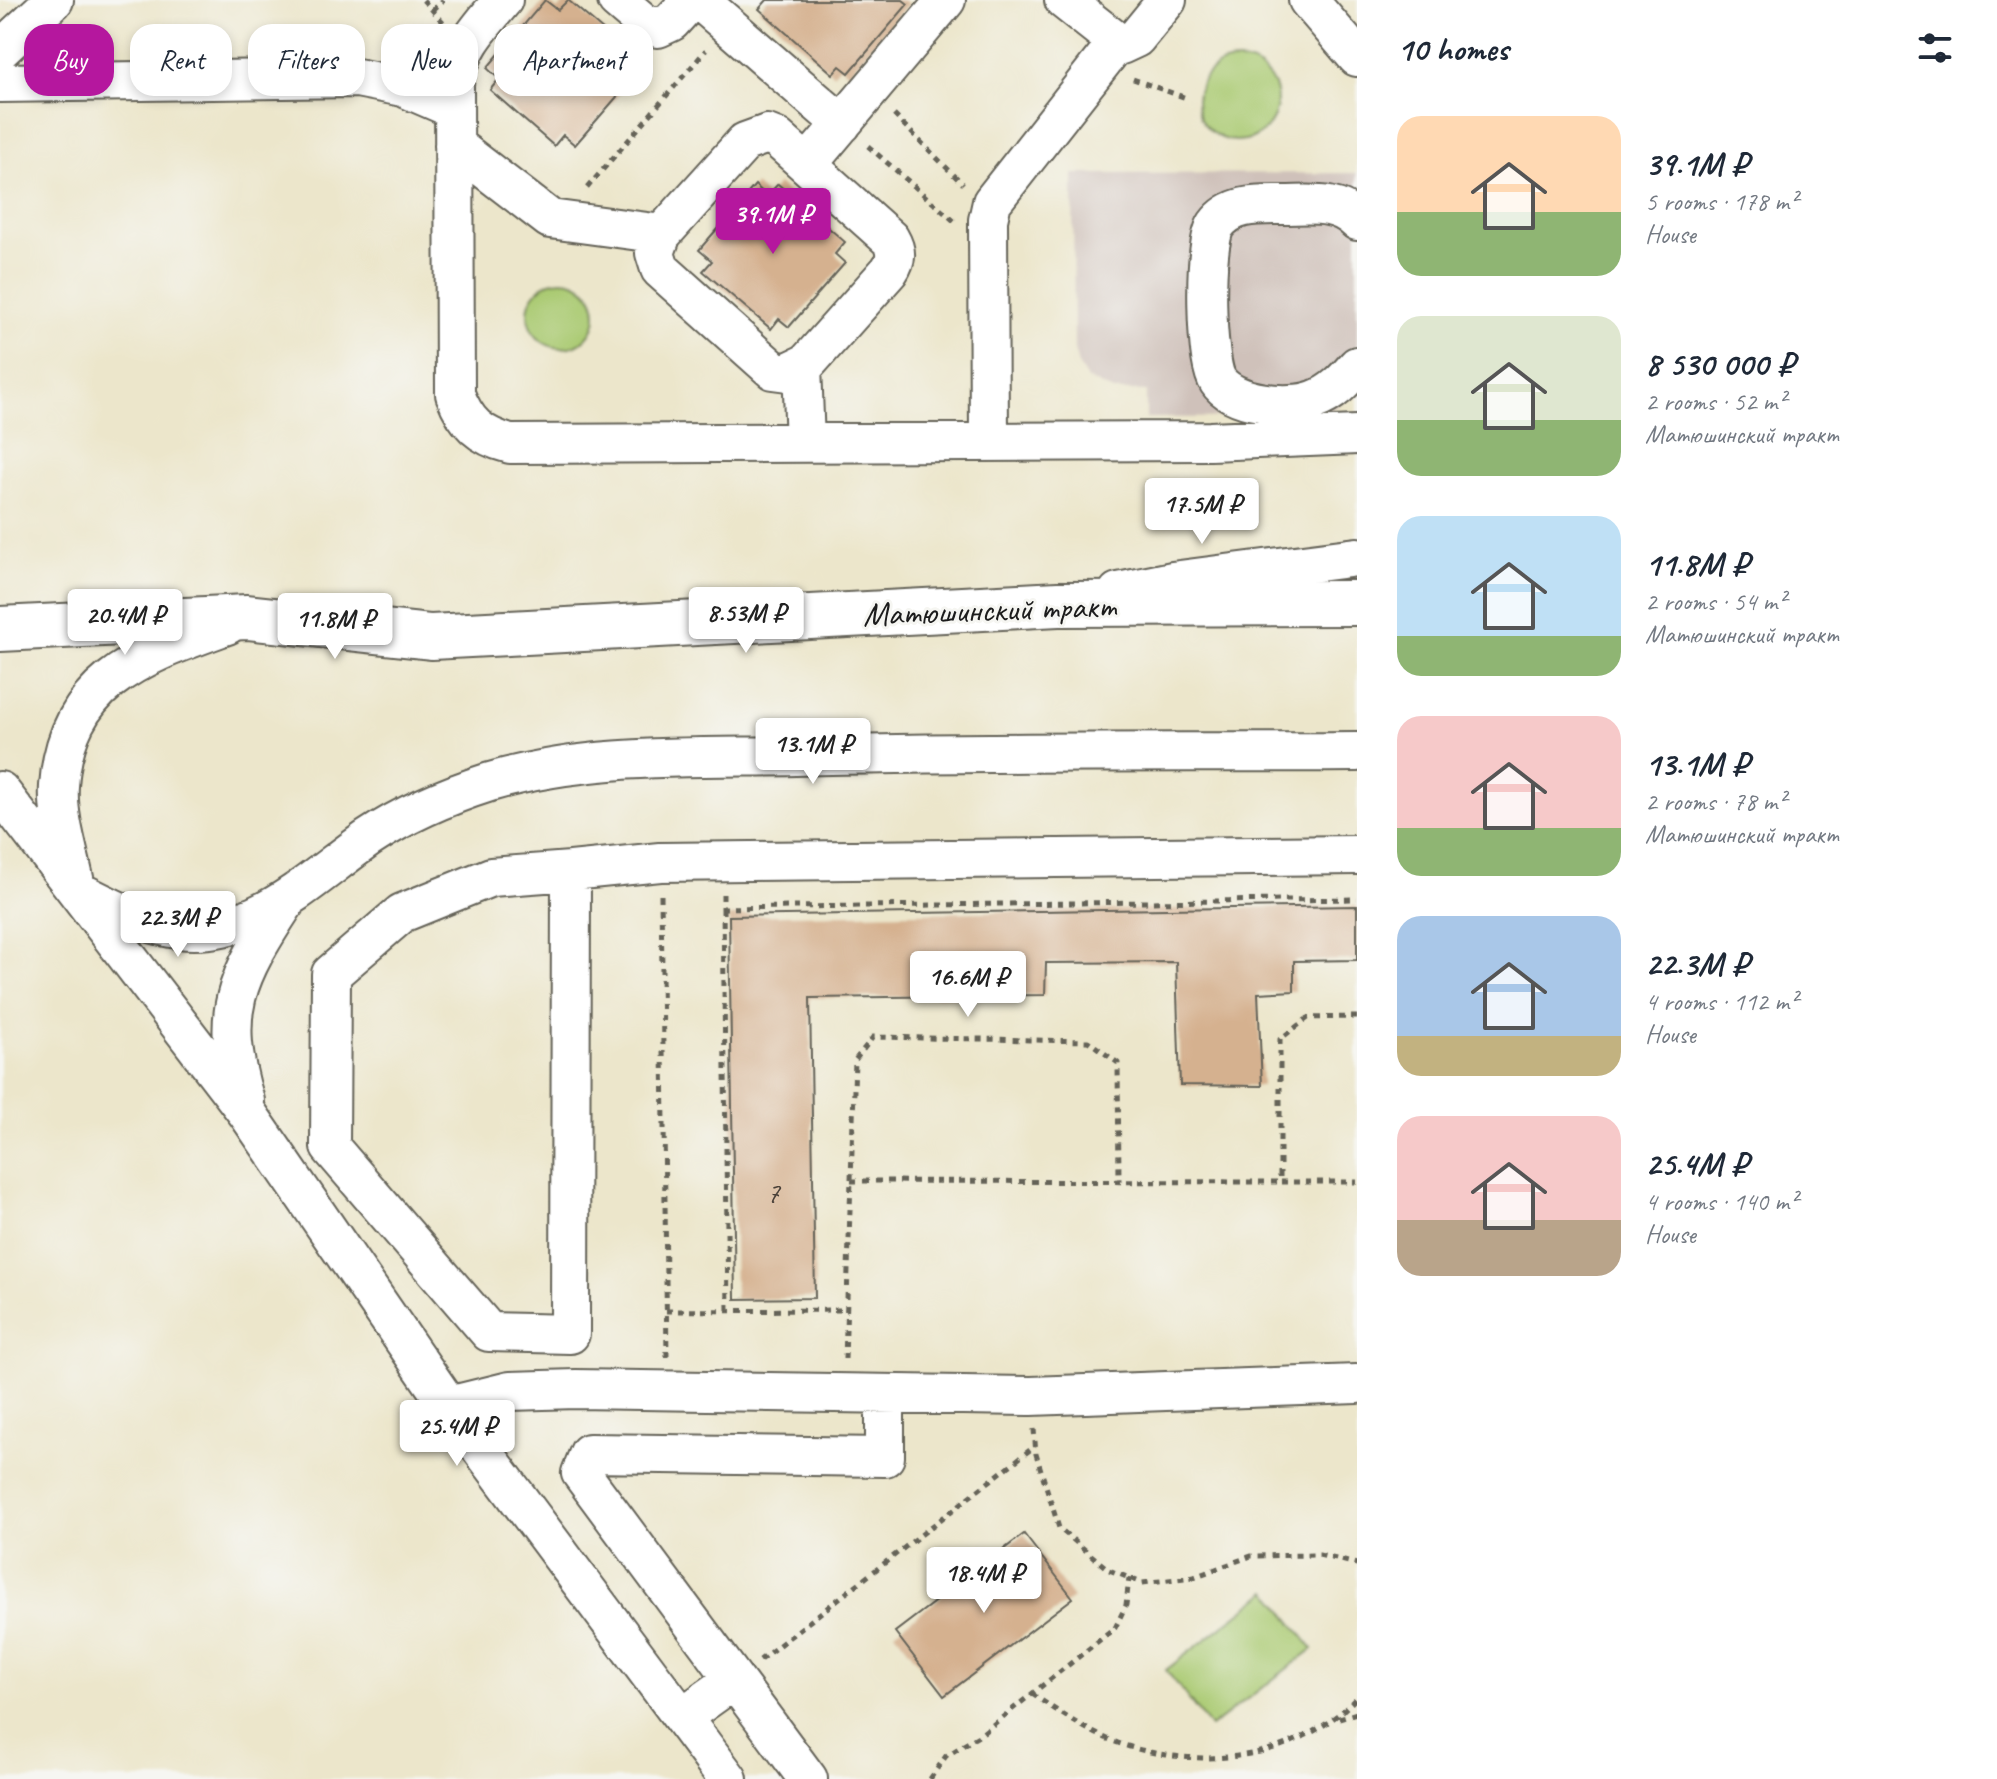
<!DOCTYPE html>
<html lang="en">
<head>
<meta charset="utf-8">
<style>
	body { margin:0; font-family:Caveat,sans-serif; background:#f6f6f7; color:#1f2937; height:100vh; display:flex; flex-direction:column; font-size:30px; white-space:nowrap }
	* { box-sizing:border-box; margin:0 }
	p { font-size:26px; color:#747a83 }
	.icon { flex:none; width:44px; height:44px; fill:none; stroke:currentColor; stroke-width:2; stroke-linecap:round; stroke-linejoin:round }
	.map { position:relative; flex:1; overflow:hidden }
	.panel { display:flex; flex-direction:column; background:#fff; width:640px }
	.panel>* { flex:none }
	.top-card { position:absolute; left:24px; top:24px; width:760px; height:72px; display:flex; gap:16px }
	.price { position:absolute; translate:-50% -68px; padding:0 18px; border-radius:8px; background:#fff; color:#222; font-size:26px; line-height:52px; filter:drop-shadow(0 2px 4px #0008) }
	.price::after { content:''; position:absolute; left:50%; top:48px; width:24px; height:18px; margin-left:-12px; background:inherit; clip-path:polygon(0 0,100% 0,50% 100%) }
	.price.current { background:#b5179e; color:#fff }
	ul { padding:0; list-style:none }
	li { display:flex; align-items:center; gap:24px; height:200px; padding:0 40px }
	li span { display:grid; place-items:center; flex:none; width:224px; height:160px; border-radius:24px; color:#555 }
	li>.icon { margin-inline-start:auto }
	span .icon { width:96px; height:96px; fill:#fffc; stroke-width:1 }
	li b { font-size:34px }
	h2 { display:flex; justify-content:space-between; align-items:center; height:96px; padding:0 40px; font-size:34px }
	.tag { padding:0 28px; border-radius:24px; background:#fff; box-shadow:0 4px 12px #0003; font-size:28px; line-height:72px }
	.tag.current { background:#b5179e; color:#fff }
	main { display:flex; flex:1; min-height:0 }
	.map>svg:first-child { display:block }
</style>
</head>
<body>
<main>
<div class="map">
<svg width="1357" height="1779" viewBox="0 0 1357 1779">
	<rect width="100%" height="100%" fill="#f6f6f2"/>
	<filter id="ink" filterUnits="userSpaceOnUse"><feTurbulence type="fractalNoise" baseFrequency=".0125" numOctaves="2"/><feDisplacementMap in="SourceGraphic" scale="16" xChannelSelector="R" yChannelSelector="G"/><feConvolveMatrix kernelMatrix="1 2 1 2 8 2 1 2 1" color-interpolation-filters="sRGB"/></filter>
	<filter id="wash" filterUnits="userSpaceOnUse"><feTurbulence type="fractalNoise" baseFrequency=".006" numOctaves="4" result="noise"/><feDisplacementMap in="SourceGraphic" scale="32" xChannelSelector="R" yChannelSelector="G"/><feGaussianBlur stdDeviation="1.8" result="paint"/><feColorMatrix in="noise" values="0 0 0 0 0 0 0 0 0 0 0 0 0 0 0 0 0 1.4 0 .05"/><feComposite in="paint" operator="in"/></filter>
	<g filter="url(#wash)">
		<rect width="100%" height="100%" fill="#ece6cb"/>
		<!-- industrial -->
		<path fill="#cfc1ba" d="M1357 173V394L1320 417 1146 418V391H1113L1087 379 1078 365 1074 349 1073 174Z"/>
		<!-- green -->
		<path fill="#aaca72" stroke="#637347" stroke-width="2" d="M1197 101a40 40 0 1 1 80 0a40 40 0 1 1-80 0Z
			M528 314a34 34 0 1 1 68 0a34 34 0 1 1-68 0Z
			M1268 1591 1313 1649 1210 1727 1166 1670Z"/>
		<g id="blocks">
			<!-- building -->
			<path fill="#d5b18f" d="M545 0 558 10 568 0 632 55 623 66 635 76 575 145 563 135 554 146 490 90 499 79 487 68Z
				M767 0H903L908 4 849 73 840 66 833 74 759 9Z
				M778 184 845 242 835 254 845 263 789 327 779 319 771 329 703 271 712 261 699 250 755 185 767 196Z
				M1357 906V960L1294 961V991L1258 993 1262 1086 1180 1085 1176 962 1046 963 1045 995 810 998 815 1298 735 1299 729 916Z
				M1024 1534 1073 1598 944 1696 895 1632Z"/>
		</g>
	</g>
	<g filter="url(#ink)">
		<use href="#blocks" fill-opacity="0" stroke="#656359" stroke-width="2"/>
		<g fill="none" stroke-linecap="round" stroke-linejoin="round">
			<!-- minor casing -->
			<g stroke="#656359" stroke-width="42">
				<path id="minor" d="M503 0C480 27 460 48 454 83L455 394C466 423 480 436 510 444L1210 441 1357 435
					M617 0 644 23 658 28 671 22 691 0
					M699 0 842 124
					M1064 0 1121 45 1136 38 1167 0
					M1308 0 1357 57
					M0 50 54 0
					M0 83 357 78 403 87 454 109
					M767 134 777 138 890 239C897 251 897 259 889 271L807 363 788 372 773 370 660 269 655 253 662 234 745 142Z
					M454 145 550 219 662 234
					M807 165 946 0
					M1357 221C1337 200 1310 205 1283 205 1258 205 1232 203 1216 225 1203 244 1205 362 1218 381 1233 404 1290 409 1314 400 1332 394 1345 380 1357 366
					M802 366 805 443
					M989 442 988 220 992 202 1116 44
					M1118 592 1172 581 1357 557
					M0 791 248 1114 449 1406 728 1779
					M571 871 570 1334 489 1332 330 1147 331 974 402 913 491 877Z
					M571 871 660 862 1357 855
					M75 883C69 853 57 817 59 786 66 680 142 656 227 625
					M76 890C104 904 131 919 162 926 247 947 307 881 369 838 405 814 449 795 490 782 589 753 694 758 796 756 983 751 1170 753 1357 752
					M245 1101C218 1012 236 978 285 903
					M449 1406 510 1391 576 1389 1031 1396 1357 1384
					M682 1717 734 1680
					M808 1779 581 1473 589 1453 885 1457V1394"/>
			</g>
			<!-- major casing -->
			<g stroke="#656359" stroke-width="48">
				<path id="major" d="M0 629 247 617 431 637 1058 604 1357 603"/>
			</g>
			<!-- path -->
			<path stroke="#656359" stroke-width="5" stroke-dasharray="6 6" stroke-linecap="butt" d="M423 0 444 23
				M432 10 443 0
				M1133 79 1189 99
				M894 115 963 184
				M868 146 954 221
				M587 188 706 50
				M723 894V908L1357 899
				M661 895 667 1357
				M723 908 728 1311
				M1357 1017 1308 1018 1280 1039V1182H1357
				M851 1181 1280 1182
				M666 1311 847 1310
				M845 1359 855 1060 873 1037 1088 1041 1118 1063 1119 1182
				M1034 1429 1036 1454 1059 1528 1109 1570 1142 1583 1194 1577 1251 1556 1319 1555 1357 1564
				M760 1660 1035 1446
				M1032 1694C1059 1712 1087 1732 1118 1743 1198 1771 1297 1762 1357 1697
				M1339 1718 1357 1713
				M930 1779 946 1756 980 1735 1115 1628 1126 1605 1129 1578"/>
			<!-- minor -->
			<use href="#minor" stroke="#fff" stroke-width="38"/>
			<!-- major -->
			<use href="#major" stroke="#fff" stroke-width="44"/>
		</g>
	</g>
	<g text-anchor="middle" stroke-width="6" stroke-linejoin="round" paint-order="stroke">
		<!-- number labels -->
		<g font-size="30" fill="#4a4139">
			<text x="773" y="1202">7</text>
		</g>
		<!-- street labels -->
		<g font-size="34" fill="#1c1c1c" stroke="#f6f6f2">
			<text transform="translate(989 609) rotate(-2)" y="12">Матюшинский тракт</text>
		</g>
	</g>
</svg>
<b class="price current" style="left:773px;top:256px">39.1M ₽</b>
<b class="price" style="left:1202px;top:546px">17.5M ₽</b>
<b class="price" style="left:746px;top:655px">8.53M ₽</b>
<b class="price" style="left:125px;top:657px">20.4M ₽</b>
<b class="price" style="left:335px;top:661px">11.8M ₽</b>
<b class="price" style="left:813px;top:786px">13.1M ₽</b>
<b class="price" style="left:178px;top:959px">22.3M ₽</b>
<b class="price" style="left:968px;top:1019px">16.6M ₽</b>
<b class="price" style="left:457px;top:1468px">25.4M ₽</b>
<b class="price" style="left:984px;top:1615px">18.4M ₽</b>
<div class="top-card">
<a class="tag current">Buy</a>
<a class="tag">Rent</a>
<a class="tag">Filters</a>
<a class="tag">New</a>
<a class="tag">Apartment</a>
</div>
</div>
<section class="panel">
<h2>10 homes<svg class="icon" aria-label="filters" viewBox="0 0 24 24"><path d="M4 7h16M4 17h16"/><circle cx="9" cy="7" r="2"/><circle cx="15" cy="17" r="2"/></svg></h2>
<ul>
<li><span style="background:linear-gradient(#ffd9b3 60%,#8fb573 0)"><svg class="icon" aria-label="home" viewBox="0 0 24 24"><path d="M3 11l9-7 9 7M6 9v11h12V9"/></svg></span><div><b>39.1M ₽</b><p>5 rooms · 178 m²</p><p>House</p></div></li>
<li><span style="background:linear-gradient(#dfe7d0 65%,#8fb573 0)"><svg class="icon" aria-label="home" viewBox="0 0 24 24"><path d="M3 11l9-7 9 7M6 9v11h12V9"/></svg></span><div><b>8 530 000 ₽</b><p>2 rooms · 52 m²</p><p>Матюшинский тракт</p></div></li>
<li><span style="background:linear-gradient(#bfe0f5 75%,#8fb573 0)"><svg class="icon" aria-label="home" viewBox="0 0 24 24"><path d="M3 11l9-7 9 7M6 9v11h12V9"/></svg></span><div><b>11.8M ₽</b><p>2 rooms · 54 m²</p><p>Матюшинский тракт</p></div></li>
<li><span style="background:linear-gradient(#f6c9c9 70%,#8fb573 0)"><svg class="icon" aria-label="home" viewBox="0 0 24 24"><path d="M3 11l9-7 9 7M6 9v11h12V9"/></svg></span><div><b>13.1M ₽</b><p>2 rooms · 78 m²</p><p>Матюшинский тракт</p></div></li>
<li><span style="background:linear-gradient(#a9c7e8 75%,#c2b280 0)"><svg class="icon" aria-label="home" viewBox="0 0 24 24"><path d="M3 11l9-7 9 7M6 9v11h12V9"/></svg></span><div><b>22.3M ₽</b><p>4 rooms · 112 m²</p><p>House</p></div></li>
<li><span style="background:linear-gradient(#f6c9c9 65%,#b9a48a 0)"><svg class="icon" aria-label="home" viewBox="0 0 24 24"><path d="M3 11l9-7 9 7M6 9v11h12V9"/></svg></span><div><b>25.4M ₽</b><p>4 rooms · 140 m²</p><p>House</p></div></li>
</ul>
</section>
</main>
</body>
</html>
